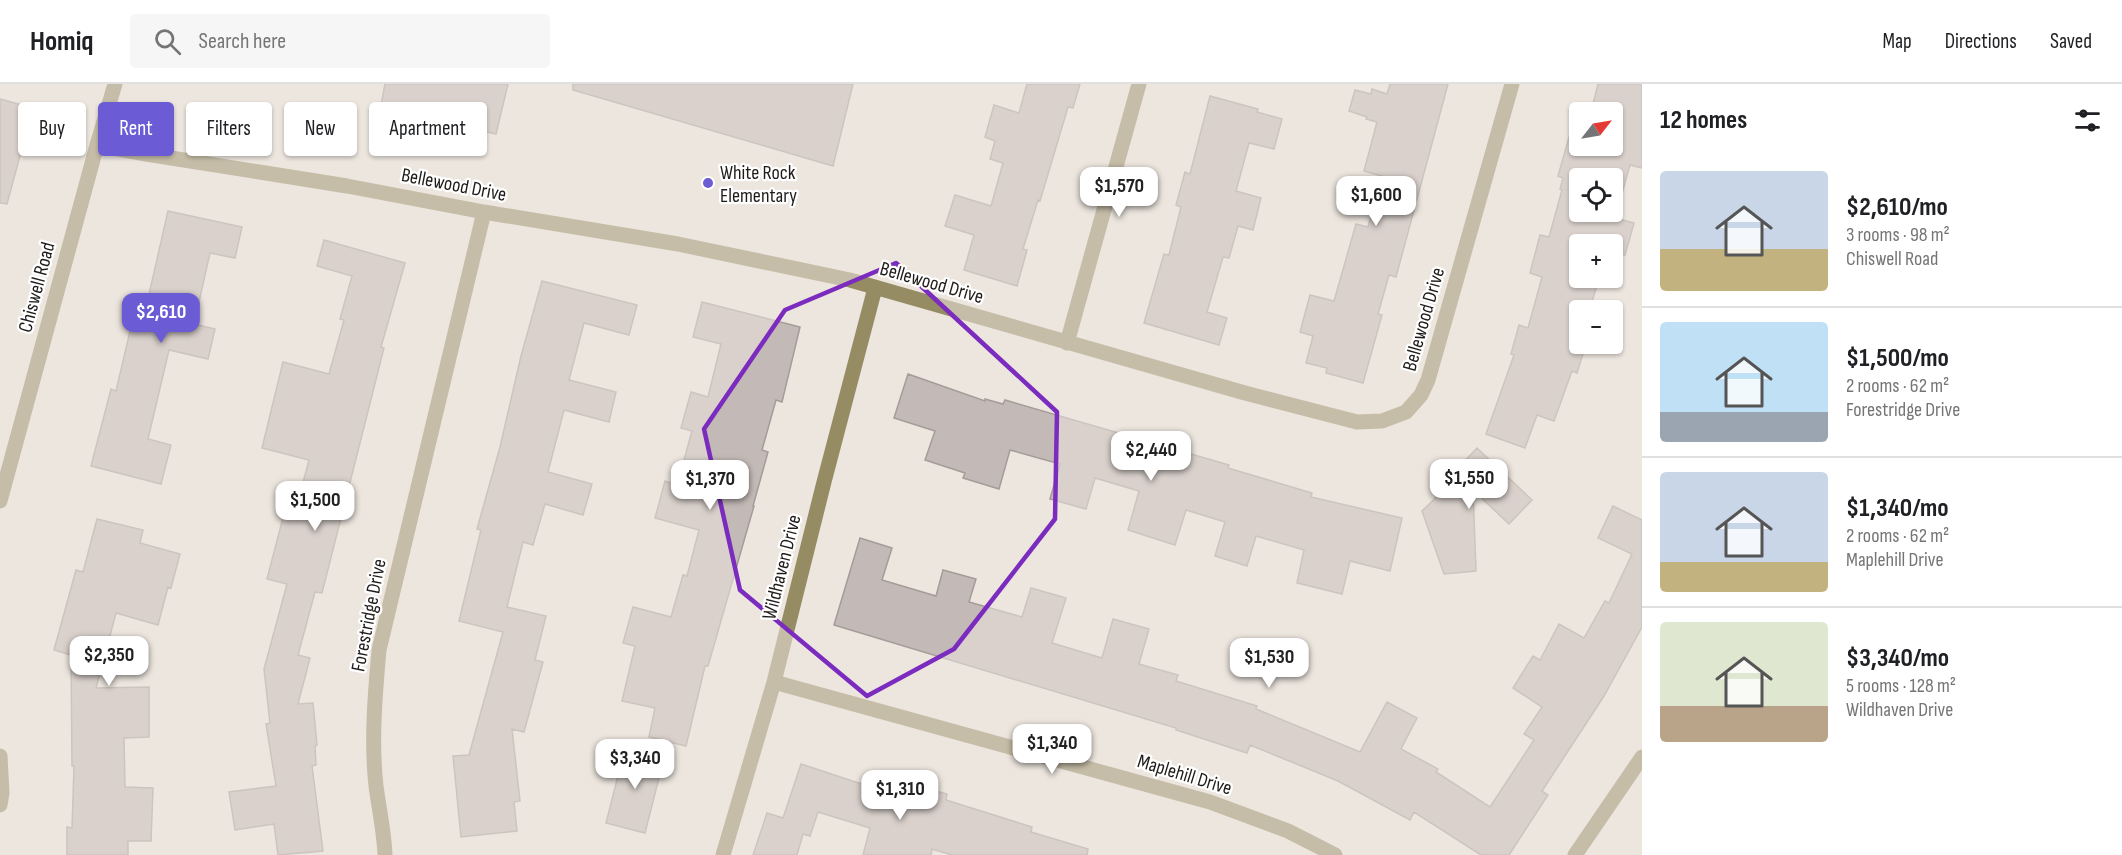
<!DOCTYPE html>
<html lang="en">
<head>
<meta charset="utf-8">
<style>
	body { margin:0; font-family:"Sofia Sans Condensed",sans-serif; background:#f6f6f6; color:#202124; height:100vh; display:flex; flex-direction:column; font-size:22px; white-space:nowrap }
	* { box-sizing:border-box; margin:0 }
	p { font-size:20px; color:#757577 }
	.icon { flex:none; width:33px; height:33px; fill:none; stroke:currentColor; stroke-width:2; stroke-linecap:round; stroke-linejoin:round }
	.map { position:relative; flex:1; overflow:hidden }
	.drawer { display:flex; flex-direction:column; background:#fff; width:480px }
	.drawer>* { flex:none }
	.top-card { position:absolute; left:18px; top:18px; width:570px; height:54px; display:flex; gap:12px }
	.needle { width:39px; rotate:59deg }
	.tools { position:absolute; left:1569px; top:18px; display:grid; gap:12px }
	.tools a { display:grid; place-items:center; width:54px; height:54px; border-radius:6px; background:#fff; box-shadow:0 2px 4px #0004; font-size:30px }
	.price { position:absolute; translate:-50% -51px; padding:0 14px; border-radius:12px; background:#fff; color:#222; font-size:20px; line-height:39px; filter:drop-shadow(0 2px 3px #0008) }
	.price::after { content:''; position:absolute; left:50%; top:36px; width:18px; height:14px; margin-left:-9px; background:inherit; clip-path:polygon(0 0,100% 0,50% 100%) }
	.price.on { background:#6b5cd6; color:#fff }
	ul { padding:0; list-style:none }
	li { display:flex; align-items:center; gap:18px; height:150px; padding:0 18px }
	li+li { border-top:2px solid #e0e0e0 }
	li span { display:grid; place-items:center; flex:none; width:168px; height:120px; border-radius:6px; color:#555 }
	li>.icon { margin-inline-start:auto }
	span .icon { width:72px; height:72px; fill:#fffc; stroke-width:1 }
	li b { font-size:26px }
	h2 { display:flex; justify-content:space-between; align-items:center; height:72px; padding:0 18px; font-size:26px }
	.chip { padding:0 21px; border-radius:6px; background:#fff; box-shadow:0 2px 4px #0004; font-size:21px; line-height:54px }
	.chip.on { background:#6b5cd6; color:#fff }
	header { display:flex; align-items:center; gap:36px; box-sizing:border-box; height:84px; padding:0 30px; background:#fff; border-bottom:2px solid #e0e0e0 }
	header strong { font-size:28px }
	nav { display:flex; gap:33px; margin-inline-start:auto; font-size:21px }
	.search { width:420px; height:54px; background:#f6f6f6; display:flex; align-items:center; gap:15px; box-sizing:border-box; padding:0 21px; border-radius:6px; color:#757577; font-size:22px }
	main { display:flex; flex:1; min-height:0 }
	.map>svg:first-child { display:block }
</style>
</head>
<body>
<header>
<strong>Homiq</strong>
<div class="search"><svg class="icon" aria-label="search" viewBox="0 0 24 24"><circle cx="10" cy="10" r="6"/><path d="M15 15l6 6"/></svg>Search here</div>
<nav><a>Map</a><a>Directions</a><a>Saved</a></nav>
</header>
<main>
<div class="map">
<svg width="1642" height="771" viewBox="0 0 1642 771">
	<rect width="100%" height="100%" fill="#ede6df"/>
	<!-- building -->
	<path fill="#c3b9b6" stroke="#a59b98" stroke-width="1.5" fill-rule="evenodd" d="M385 0H508L496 50 381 21Z
		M573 0H853L833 82 573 6Z
		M1027 0H1080L1073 24 1068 23 1040 117 1038 116 1023 165 1027 166 1017 202 964 186 974 151 945 142 955 111 991 122 1003 79 990 75 995 57 985 53 994 21 1019 29Z
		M1390 0H1448L1396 193 1389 191 1378 230 1382 231 1363 299 1326 289 1327 284 1306 279 1313 252 1300 248 1310 211 1334 217 1356 140 1368 143 1382 92 1364 87 1377 38 1366 35 1367 33 1349 27 1355 6 1371 10 1372 5 1387 10Z
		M1598 0H1642V84L1630 81 1615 134 1634 139 1625 171 1612 168V160H1580V194H1599L1592 218 1597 219 1595 226H1580V260H1586L1577 289 1572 287 1554 337 1537 331 1525 364 1486 350 1514 271 1511 270 1519 241 1528 244 1542 193 1530 189 1540 151 1549 153 1562 106 1560 105 1563 94 1558 92 1575 32 1580 33V62H1612V28H1591ZM1580 94H1612V128H1580Z
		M1210 12 1258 25 1257 28 1282 35 1274 65 1249 59 1236 107 1261 114 1253 146 1238 142 1229 174 1223 173 1207 228 1227 234 1219 261 1144 239 1164 170 1169 171 1181 123 1176 121 1185 88 1190 90Z
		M0 15 33 24 7 120 0 119Z
		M168 127 242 143 235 174 210 169 194 240 215 245 208 275 169 266 148 355 171 361 161 400 91 382 111 305 116 307 135 226 145 228Z
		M324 156 405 179 381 263 384 264 322 509 315 508 298 571 310 574 298 620 313 619 317 661 315 662 316 681 312 682 323 767 278 771 274 740 235 746 229 708 276 702 266 640 270 639 264 585 287 500 267 495 286 422 296 425 309 376 262 364 283 278 329 290 344 236 340 235 352 192 317 182Z
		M542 197 637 221 629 251 584 239 569 296 616 308 609 338 564 326 548 388 592 400 583 431 545 420 533 461 523 458 507 523 546 532 535 576 543 578 524 648 512 645 520 717 514 718 517 747 461 753 453 672 469 671 503 548 459 537 481 446 477 445 500 363 521 272Z
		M702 218 800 243 782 318 776 316 762 366 768 368 753 422H754L708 582H705L686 662 649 653 655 624 622 617 635 562 623 559 633 523 671 533 683 491 687 492 699 446 655 434 665 397 677 401 692 347 681 344 691 308 708 313 721 260 693 253Z
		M908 290 985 317V315L1003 320 1005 316 1229 381 1228 384 1312 409 1311 413 1402 434 1390 487 1350 477 1342 510 1297 499 1304 466 1256 452 1247 482 1215 472 1225 438 1186 426 1175 461 1128 446 1139 407 1095 394 1086 425 1050 415 1060 380 1010 366 999 405 963 394 965 389 925 376 935 347 894 334Z
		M1477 364 1532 416 1509 440 1473 406 1476 487 1444 490 1422 427 1448 402 1444 399Z
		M1613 422 1642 436V543L1604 612 1542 707 1548 711 1509 771H1481L1414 728 1410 736 1338 697 1250 661 1247 669 1176 646V644L834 541 860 454 892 464 882 496 936 512 943 486 976 495 969 518 1022 533 1031 504 1066 514 1052 559 1102 574 1113 535 1149 545 1139 580 1178 591 1176 597 1257 622 1256 625 1360 668 1387 618 1417 634 1401 665 1438 685 1436 688 1490 723 1534 656 1524 650 1542 623 1513 604 1533 572 1540 576 1559 540 1584 554 1605 517 1609 519 1632 470 1598 454Z
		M97 435 143 446 140 459 180 470 171 504 168 503 158 541 116 529 96 604 149 603V653L124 654 125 703 153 704 151 757H128V771H67V743L72 744 74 682H72L71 571 54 566 76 486 83 488Z
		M625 664 664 674 645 749 606 739Z
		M801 680 880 706 884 693 947 710 946 716 1032 743 1031 748 1088 765 1087 771H952L932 765 931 771H863L870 744 818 728 810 752 803 750 797 771H753L767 729 783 734Z"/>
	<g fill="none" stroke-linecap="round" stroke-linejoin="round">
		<!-- minor -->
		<path stroke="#958c64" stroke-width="15" d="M97 61 146 70 347 102 484 128 678 160 850 196 1245 309 1357 338 1382 337 1406 328 1421 311 1428 296 1512 0
			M1067 259 1139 0
			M0 417 97 61 115 0
			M774 598 1210 718 1288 747 1335 771
			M0 672 2 709 0 721
			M385 771C384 747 379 725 376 702 371 657 375 611 379 566L484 128
			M723 771 774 598 824 398 875 204
			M1575 771 1642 673"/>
	</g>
	<!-- marked area -->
	<path d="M0 0H1642V771H0ZM896 179 1057 328 1055 435 954 565 867 612 740 506 704 345 785 226Z" fill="#ede6df" fill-opacity=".55" fill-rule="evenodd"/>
	<path fill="none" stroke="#7b2cbf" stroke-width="4.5" stroke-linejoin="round" d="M896 179 1057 328 1055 435 954 565 867 612 740 506 704 345 785 226Z"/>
	<!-- markers -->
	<circle fill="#6b5cd6" stroke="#fff" stroke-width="2" cx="708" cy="99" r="6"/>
	<g text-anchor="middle" stroke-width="4.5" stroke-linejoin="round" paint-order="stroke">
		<!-- poi labels -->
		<g font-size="20" fill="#1e1b19" stroke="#fff" text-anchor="start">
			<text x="720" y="95">White Rock<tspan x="720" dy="23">Elementary</tspan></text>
		</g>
		<!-- street labels -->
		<g font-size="20" fill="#1e1b19" stroke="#fff">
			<text transform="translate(454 100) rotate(11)" y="7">Bellewood Drive</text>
			<text transform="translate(932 198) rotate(16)" y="7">Bellewood Drive</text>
			<text transform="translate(36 203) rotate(-75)" y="7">Chiswell Road</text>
			<text transform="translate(1423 235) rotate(-74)" y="7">Bellewood Drive</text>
			<text transform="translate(781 483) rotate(-76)" y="7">Wildhaven Drive</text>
			<text transform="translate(368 531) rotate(-79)" y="7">Forestridge Drive</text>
			<text transform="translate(1185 690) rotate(17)" y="7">Maplehill Drive</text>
		</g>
	</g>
</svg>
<div class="tools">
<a><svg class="needle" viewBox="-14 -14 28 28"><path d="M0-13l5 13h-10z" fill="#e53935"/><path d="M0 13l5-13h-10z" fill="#757577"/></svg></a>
<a><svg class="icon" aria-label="locate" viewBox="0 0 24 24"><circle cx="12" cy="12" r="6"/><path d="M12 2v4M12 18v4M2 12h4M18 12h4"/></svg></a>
<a>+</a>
<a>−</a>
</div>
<b class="price" style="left:1119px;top:134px">$1,570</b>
<b class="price" style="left:1376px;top:143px">$1,600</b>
<b class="price on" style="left:161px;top:260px">$2,610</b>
<b class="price" style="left:1151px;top:398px">$2,440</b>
<b class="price" style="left:1469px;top:426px">$1,550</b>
<b class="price" style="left:710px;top:427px">$1,370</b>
<b class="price" style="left:315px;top:448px">$1,500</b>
<b class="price" style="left:109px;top:603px">$2,350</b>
<b class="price" style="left:1269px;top:605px">$1,530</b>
<b class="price" style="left:1052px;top:691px">$1,340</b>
<b class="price" style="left:635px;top:706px">$3,340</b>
<b class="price" style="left:900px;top:737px">$1,310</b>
<div class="top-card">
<a class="chip">Buy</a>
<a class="chip on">Rent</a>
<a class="chip">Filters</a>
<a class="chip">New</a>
<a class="chip">Apartment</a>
</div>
</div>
<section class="drawer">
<h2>12 homes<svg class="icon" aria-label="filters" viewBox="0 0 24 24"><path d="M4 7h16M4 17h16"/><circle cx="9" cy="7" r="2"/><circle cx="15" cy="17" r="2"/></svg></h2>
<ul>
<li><span style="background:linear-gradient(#c9d6e8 65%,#c2b280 0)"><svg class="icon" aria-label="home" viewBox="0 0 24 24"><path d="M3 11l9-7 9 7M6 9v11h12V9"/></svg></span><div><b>$2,610/mo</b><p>3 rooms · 98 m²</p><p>Chiswell Road</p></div></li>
<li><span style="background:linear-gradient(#bfe0f5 75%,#9aa5b1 0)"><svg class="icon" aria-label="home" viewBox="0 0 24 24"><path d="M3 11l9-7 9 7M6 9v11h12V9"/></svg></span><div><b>$1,500/mo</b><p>2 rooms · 62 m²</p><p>Forestridge Drive</p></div></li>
<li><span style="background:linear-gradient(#c9d6e8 75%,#c2b280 0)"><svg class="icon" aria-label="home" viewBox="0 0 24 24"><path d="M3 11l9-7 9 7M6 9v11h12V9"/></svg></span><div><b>$1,340/mo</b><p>2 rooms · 62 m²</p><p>Maplehill Drive</p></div></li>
<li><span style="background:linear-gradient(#dfe7d0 70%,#b9a48a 0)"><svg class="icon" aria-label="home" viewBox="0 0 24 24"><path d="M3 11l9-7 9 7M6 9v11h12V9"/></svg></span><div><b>$3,340/mo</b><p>5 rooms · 128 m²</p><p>Wildhaven Drive</p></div></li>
</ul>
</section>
</main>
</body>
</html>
